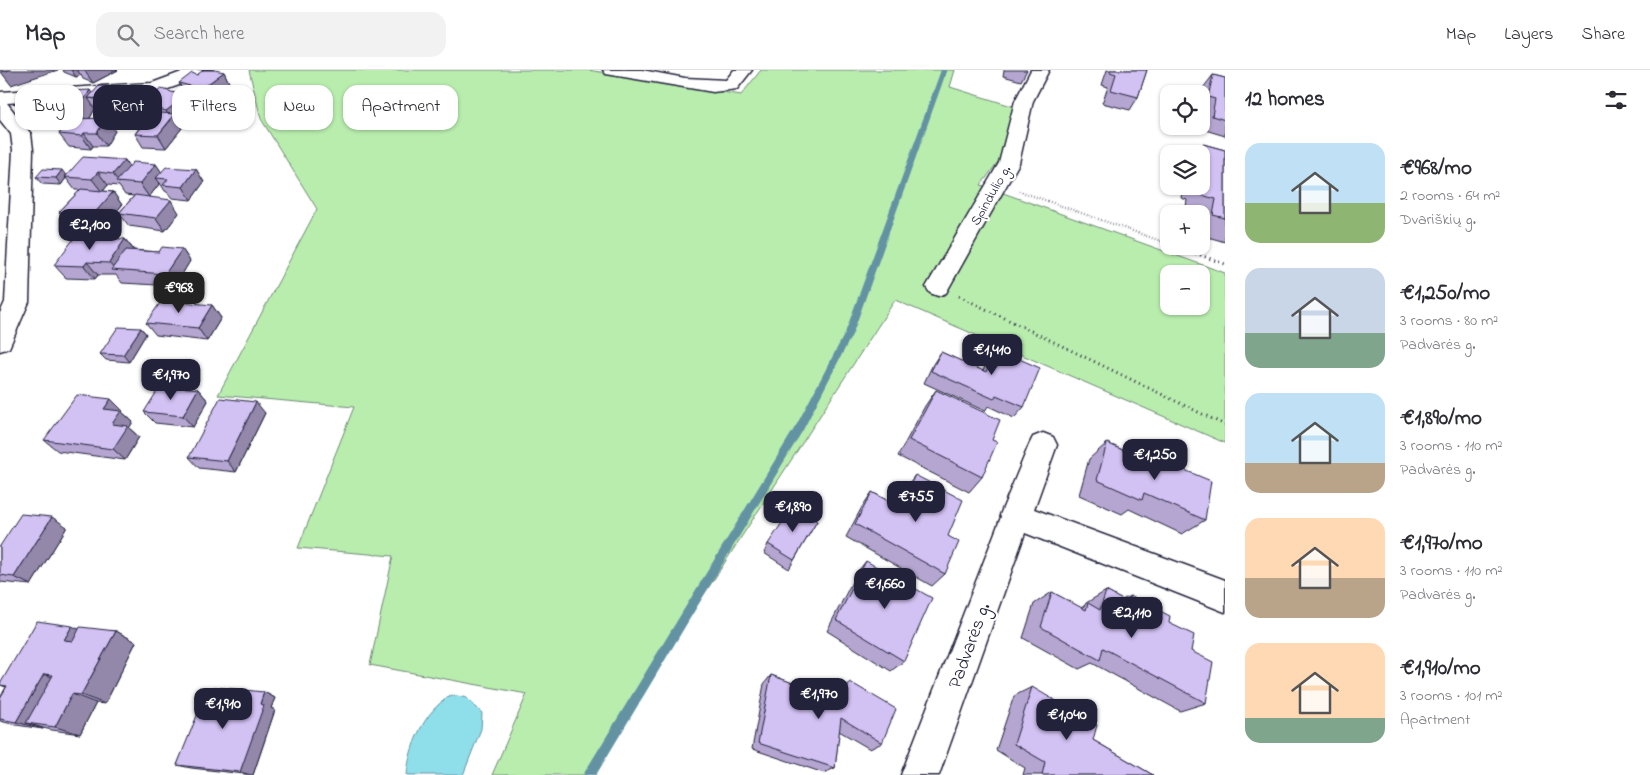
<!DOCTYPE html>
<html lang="en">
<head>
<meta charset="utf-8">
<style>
	body { margin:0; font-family:"Indie Flower",sans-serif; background:#f2f2f3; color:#2b2b33; height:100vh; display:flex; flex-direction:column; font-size:19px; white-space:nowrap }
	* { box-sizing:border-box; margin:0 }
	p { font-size:16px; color:#7c7c81 }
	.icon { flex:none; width:28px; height:28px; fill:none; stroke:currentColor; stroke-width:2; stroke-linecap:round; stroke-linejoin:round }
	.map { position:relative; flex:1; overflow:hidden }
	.panel { display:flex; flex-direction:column; background:#fff; width:425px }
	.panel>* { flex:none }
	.guide { position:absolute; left:15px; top:15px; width:475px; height:45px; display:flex; gap:10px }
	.fabs { position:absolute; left:1160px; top:15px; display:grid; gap:10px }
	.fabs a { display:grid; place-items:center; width:50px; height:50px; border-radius:10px; background:#fff; box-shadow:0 1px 4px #0004; font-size:25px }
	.price { position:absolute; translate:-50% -42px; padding:0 11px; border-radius:10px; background:#22223b; color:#fff; font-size:16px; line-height:32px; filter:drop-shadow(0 1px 2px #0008) }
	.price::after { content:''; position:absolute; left:50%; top:30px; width:15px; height:11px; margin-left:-8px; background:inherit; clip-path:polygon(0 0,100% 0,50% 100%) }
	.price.on { background:#222; color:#fff }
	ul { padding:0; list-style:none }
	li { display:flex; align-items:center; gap:15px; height:125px; padding:0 20px }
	li span { display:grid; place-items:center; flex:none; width:140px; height:100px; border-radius:15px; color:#555 }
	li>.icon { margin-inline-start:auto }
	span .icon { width:60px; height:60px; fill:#fffc; stroke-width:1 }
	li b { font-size:21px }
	h2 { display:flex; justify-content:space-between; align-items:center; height:60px; padding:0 20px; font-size:21px }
	.tag { padding:0 18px; border-radius:15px; background:#fff; box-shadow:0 1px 4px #0004; font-size:18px; line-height:45px }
	.tag.on { background:#22223b; color:#fff }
	header { display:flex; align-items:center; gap:30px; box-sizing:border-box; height:70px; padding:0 25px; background:#fff; border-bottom:1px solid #e1e1e2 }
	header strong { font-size:24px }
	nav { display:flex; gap:28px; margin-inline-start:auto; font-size:18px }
	.search { width:350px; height:45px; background:#f2f2f3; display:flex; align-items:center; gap:12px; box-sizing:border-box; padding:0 18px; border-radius:15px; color:#7c7c81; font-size:19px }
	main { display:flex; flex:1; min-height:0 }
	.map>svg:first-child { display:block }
</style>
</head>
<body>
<header>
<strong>Map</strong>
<div class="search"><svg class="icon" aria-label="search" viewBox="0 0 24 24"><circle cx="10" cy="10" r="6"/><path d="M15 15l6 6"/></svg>Search here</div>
<nav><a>Map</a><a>Layers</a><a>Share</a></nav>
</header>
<main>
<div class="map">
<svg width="1225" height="705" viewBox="0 0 1225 705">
	<rect width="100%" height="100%" fill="#fff"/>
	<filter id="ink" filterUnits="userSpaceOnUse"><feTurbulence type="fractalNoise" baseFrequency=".02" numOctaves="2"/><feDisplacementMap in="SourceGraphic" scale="10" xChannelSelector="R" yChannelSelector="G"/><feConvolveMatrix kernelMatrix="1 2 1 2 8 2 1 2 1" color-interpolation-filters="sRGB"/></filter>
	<g filter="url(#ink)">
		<!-- green -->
		<path fill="#b9edae" stroke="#6e8874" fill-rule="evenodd" d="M249 0H588L741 25 761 0H955L950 17 1015 37 1000 89 981 115 1225 203V373L895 230 587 705H492L527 624 370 595 393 486 298 478 354 337 218 325 317 139 261 49ZM1169 204H1201V236H1169Z"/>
		<!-- water -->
		<path fill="#8edfe9" stroke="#6393a3" d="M452 625 467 628 482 643 481 659 463 705H407C409 676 425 639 452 625Z"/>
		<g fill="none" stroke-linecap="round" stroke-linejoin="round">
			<!-- stream -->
			<path fill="#6393a3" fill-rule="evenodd" d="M941 0H947L853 263 803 360 596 705H583L797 354 845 263Z"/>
			<!-- minor casing -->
			<g stroke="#22223b" stroke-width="3">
				<path id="minor" d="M187 0H213L210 4 154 24 7 33 31 64 33 80 29 232 9 278 0 281V243L5 232 13 80 11 64 0 50V22L152 13Z
					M603 0H642L685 8 726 10 734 0H752L737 19 713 22 612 5 606 4Z
					M1031 0H1049L1033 31 1019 93 946 223 938 226 930 223 926 217 999 93 1015 31Z
					M1043 363 1053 367 1057 375 1034 439 1225 510V542L1025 463 939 705H901L1001 447 1000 445 1029 375 1033 367Z"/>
			</g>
			<!-- path-far1 -->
			<path stroke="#22223b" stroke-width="2.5" stroke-dasharray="0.5 2.5" stroke-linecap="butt" d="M1019 121 1169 174
				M1174 176 1189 181"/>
			<!-- path -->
			<path stroke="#22223b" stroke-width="3" stroke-dasharray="1 4" stroke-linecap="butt" d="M1186 180 1225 194
				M959 226 1225 355"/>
			<!-- minor -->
			<use href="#minor" fill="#fff" fill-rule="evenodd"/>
		</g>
		<!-- wall -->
		<path fill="#b5a6d1" stroke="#22223b" d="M63 0H118L93 13 83 9 81 5 76 7 64 2Z
			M1004 0H1027L1021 11 1003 6Z
			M1107 0H1147L1138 27 1130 40 1102 33 1108 17 1102 15Z
			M224 2 230 15 208 32 186 26 179 13 197 5Z
			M1213 5 1225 8V66L1202 59 1205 42 1201 41V27L1203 18Z
			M93 23 146 29 193 39 178 50 182 58 166 78 143 77 135 64 139 58 135 52 145 43 142 38 135 47 110 46 107 42 97 41 95 39 90 48 115 61 106 76H93L91 79 69 77 59 64 66 54 51 55 41 42 44 38 40 33Z
			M1203 74 1225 80V172L1201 165V144H1185L1187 130 1181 128 1183 116H1201V84H1178L1182 80 1195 83Z
			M125 90 129 97 156 94 161 102 196 99 204 112 191 130 172 128 167 122 165 121 160 113 149 127 179 143 165 161 129 156 119 143 134 126 125 125 119 116 108 115 103 121 113 122 122 135 102 159 70 155 59 142 80 120H75L66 108 61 115 42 114 36 107 66 105Z
			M1169 96V112L1165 110 1167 98Z
			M125 169 134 180 159 182 182 179 190 191 175 216 122 213 116 205H98L95 209 66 208 54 195Z
			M212 235 221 248 207 271 156 265 146 253Z
			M141 258 146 264 129 292 106 290 100 284Z
			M996 279 1024 337 1014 348 988 336 985 341 924 313 933 294 941 282 983 301 987 291Z
			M198 319 208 331 193 357 155 353 144 342Z
			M936 320 992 370 982 407 969 422 898 386 925 336Z
			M123 341 122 342 133 352 129 358 139 367 125 390 58 381 44 370Z
			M265 343 236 402 199 398 189 387Z
			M1107 373 1141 388 1146 384 1205 450 1182 464 1129 439 1122 444 1079 425 1089 389Z
			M915 405 948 466 945 504 932 516 846 467 862 437 872 422 896 435 904 420Z
			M817 451 789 499 764 483 768 474Z
			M67 457 31 515 0 512V476Z
			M866 491 904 591 891 601 827 561 856 504Z
			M1106 521 1122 530 1130 526 1169 553 1191 581 1206 633 1180 641 1092 593 1079 599 1023 568 1034 534 1052 522 1081 538 1085 535 1086 533Z
			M79 559 116 561 136 572 105 634 96 633 80 664 52 660 43 658V659L16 655 0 651V628L6 617 0 615Z
			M771 605 836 629 840 621 850 612 882 673 870 679 839 661 835 698 824 703 752 679 764 614Z
			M1032 617 1093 670 1153 705H1023L1025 698 996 680 1014 626Z
			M264 622 275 628 271 638 275 640 253 705 191 698 177 695 209 629Z"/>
		<!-- shaded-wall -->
		<path fill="#9387aa" stroke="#22223b" d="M9 0H58L11 15 1 2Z
			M71 0H77L81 5 76 7Z
			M84 0H118L93 13Z
			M224 2 230 15 208 32 201 19Z
			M140 19 148 32 140 34 142 38 135 47 127 34Z
			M90 20 96 29 88 28 95 39 87 53 78 40Z
			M186 26 193 39 178 50 182 58 166 78 158 65 171 50 166 41Z
			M106 48 115 61 106 76 97 63Z
			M84 63 93 76 91 79 82 66Z
			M125 90 133 104 119 113 113 104Z
			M156 94 165 107 156 108 160 113 149 127 140 114Z
			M196 99 204 112 191 130 183 117Z
			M62 100 67 107H65L66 108 61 115 56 108Z
			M98 102 108 115 102 122 92 109Z
			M113 122 122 135 102 159 92 146Z
			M171 130 179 143 165 161 156 148Z
			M125 169 135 182 115 200 109 193Z
			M182 179 190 191 175 216 165 204Z
			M87 192 98 205 95 209 84 196Z
			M212 235 221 248 207 271 198 258Z
			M141 258 146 264 129 292 123 285Z
			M198 319 208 331 193 357 183 346Z
			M111 329 123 341 122 342 133 352 129 358 139 367 125 390 113 379 112 354 104 339Z
			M256 332 265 343 236 402 227 391Z
			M52 447 67 457 31 515 14 507Z
			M72 556 94 566 87 580 64 570Z
			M116 561 136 572 105 634 81 625Z
			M44 604 68 613 26 653 43 658V659L16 652Z
			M264 622 275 628 271 638 275 640 253 705H251L240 702 260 634Z
			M72 624 96 633 80 664 55 657Z"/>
		<!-- building -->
		<path fill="#d2c1f3" stroke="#22223b" d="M0 0H9L1 2Z
			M203 0H215L224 2 201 19 179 13 192 3 197 5Z
			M1110 0H1147L1138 27 1111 20 1116 4 1110 2Z
			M1213 5 1225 8V50L1212 46 1215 29 1208 27Z
			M99 16 140 19 127 34 101 33 105 29 88 28Z
			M161 19 186 26 166 41 140 34Z
			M90 20 78 40 41 42 47 33H40L48 22Z
			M144 42 175 44 158 65 135 64 144 53 135 52Z
			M106 48 97 63H84L82 66 59 64 70 49Z
			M1203 74 1225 80V148L1213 145 1216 129 1201 125 1203 111H1201V84Z
			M1182 80 1197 84H1181Z
			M83 87 125 90 113 104 98 102 92 109 65 107Z
			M133 92 156 94 140 114 116 112Z
			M166 97 196 99 183 117 163 115 168 109 156 108Z
			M43 99 62 100 56 108 36 107Z
			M81 119 113 122 92 146 59 142Z
			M135 125 171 130 156 148 119 143Z
			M75 167 125 169 109 193 87 192 84 196 54 195Z
			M162 177 182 179 165 204 111 200 126 180 159 182Z
			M162 230 212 235 198 258 146 253Z
			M118 257 141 258 123 285 100 284Z
			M996 279 1040 298 1024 337 996 325 994 329 931 301 941 282 986 302Z
			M161 315 198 319 183 346 144 342Z
			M936 320 1000 350 992 370 997 372 982 407 909 370Z
			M77 325 111 329 104 339 121 341 112 354 128 356 113 379 44 370Z
			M220 328 256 332 227 391 189 387Z
			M1107 373 1145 390 1146 384 1211 411 1205 450 1144 423 1142 430 1097 410Z
			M915 405 963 430 948 466 959 472 945 504 855 454 872 422 899 437Z
			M793 436 817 451 794 490 768 474Z
			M21 444 52 447 14 507 0 505V476Z
			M866 491 932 528 904 591 836 550Z
			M1106 521 1128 533 1130 526 1170 546 1169 553 1194 565 1191 581 1213 592 1206 633 1103 578 1100 590 1041 557 1052 522 1086 540 1088 533 1100 540Z
			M37 551 72 556 64 570 73 571 80 557 116 561 81 625 72 624 55 657 26 653 53 605 44 604 16 652 0 649V628L7 616 0 615V614Z
			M771 605 842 631 850 612 896 639 882 673 841 648 835 698 758 673Z
			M214 617 264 622 260 634 264 635 240 702 177 695 204 628 209 629Z
			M1032 617 1097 655 1093 670 1153 705H1042L1045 692 1014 674Z"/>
	</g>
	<g text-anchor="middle" stroke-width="4.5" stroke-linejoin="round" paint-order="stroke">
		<!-- far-street labels -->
		<g font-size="14" fill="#22223b" stroke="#fff">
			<text transform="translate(990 125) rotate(-60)" y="5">Spindulio g.</text>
		</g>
		<!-- near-street labels -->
		<g font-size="19" fill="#22223b" stroke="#fff">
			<text transform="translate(968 575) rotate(-70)" y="7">Padvarės g.</text>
		</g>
	</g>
</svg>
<div class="fabs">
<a><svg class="icon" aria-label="locate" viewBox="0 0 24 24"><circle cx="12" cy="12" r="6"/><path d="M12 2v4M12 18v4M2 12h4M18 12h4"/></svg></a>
<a><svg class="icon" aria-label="layers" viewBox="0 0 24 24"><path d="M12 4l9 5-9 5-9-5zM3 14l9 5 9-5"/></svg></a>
<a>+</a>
<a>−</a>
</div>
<b class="price" style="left:90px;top:181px">€2,100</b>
<b class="price on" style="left:179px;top:244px">€968</b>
<b class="price" style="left:992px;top:306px">€1,410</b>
<b class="price" style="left:171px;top:331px">€1,970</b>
<b class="price" style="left:1155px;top:411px">€1,250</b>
<b class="price" style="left:916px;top:453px">€755</b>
<b class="price" style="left:793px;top:463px">€1,890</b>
<b class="price" style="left:885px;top:540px">€1,660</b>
<b class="price" style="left:1132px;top:569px">€2,110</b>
<b class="price" style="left:819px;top:650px">€1,970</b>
<b class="price" style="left:223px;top:660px">€1,910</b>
<b class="price" style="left:1067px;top:671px">€1,040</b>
<div class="guide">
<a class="tag">Buy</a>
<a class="tag on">Rent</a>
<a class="tag">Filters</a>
<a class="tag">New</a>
<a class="tag">Apartment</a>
</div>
</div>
<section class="panel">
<h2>12 homes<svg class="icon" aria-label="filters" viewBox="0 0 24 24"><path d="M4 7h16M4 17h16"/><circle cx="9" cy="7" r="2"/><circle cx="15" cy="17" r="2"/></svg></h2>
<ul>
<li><span style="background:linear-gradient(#bfe0f5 60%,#8fb573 0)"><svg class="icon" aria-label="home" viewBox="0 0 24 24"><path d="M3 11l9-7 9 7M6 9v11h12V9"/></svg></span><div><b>€968/mo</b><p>2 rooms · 64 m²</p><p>Dvariškių g.</p></div></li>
<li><span style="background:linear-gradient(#c9d6e8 65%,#7fa58c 0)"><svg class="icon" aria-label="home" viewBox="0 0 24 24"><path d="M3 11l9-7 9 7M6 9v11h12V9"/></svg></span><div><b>€1,250/mo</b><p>3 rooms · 80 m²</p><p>Padvarės g.</p></div></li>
<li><span style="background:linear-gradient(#bfe0f5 70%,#b9a48a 0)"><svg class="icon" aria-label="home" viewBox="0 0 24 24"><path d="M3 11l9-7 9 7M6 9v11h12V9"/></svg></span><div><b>€1,890/mo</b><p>3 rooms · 110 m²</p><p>Padvarės g.</p></div></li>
<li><span style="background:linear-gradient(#ffd9b3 60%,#b9a48a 0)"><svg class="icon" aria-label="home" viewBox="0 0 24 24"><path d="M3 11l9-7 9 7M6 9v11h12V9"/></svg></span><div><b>€1,970/mo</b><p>3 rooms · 110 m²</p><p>Padvarės g.</p></div></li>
<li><span style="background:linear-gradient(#ffd9b3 75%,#7fa58c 0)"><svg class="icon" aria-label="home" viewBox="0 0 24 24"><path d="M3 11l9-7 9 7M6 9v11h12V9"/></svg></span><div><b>€1,910/mo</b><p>3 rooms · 101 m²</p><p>Apartment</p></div></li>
</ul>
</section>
</main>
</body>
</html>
